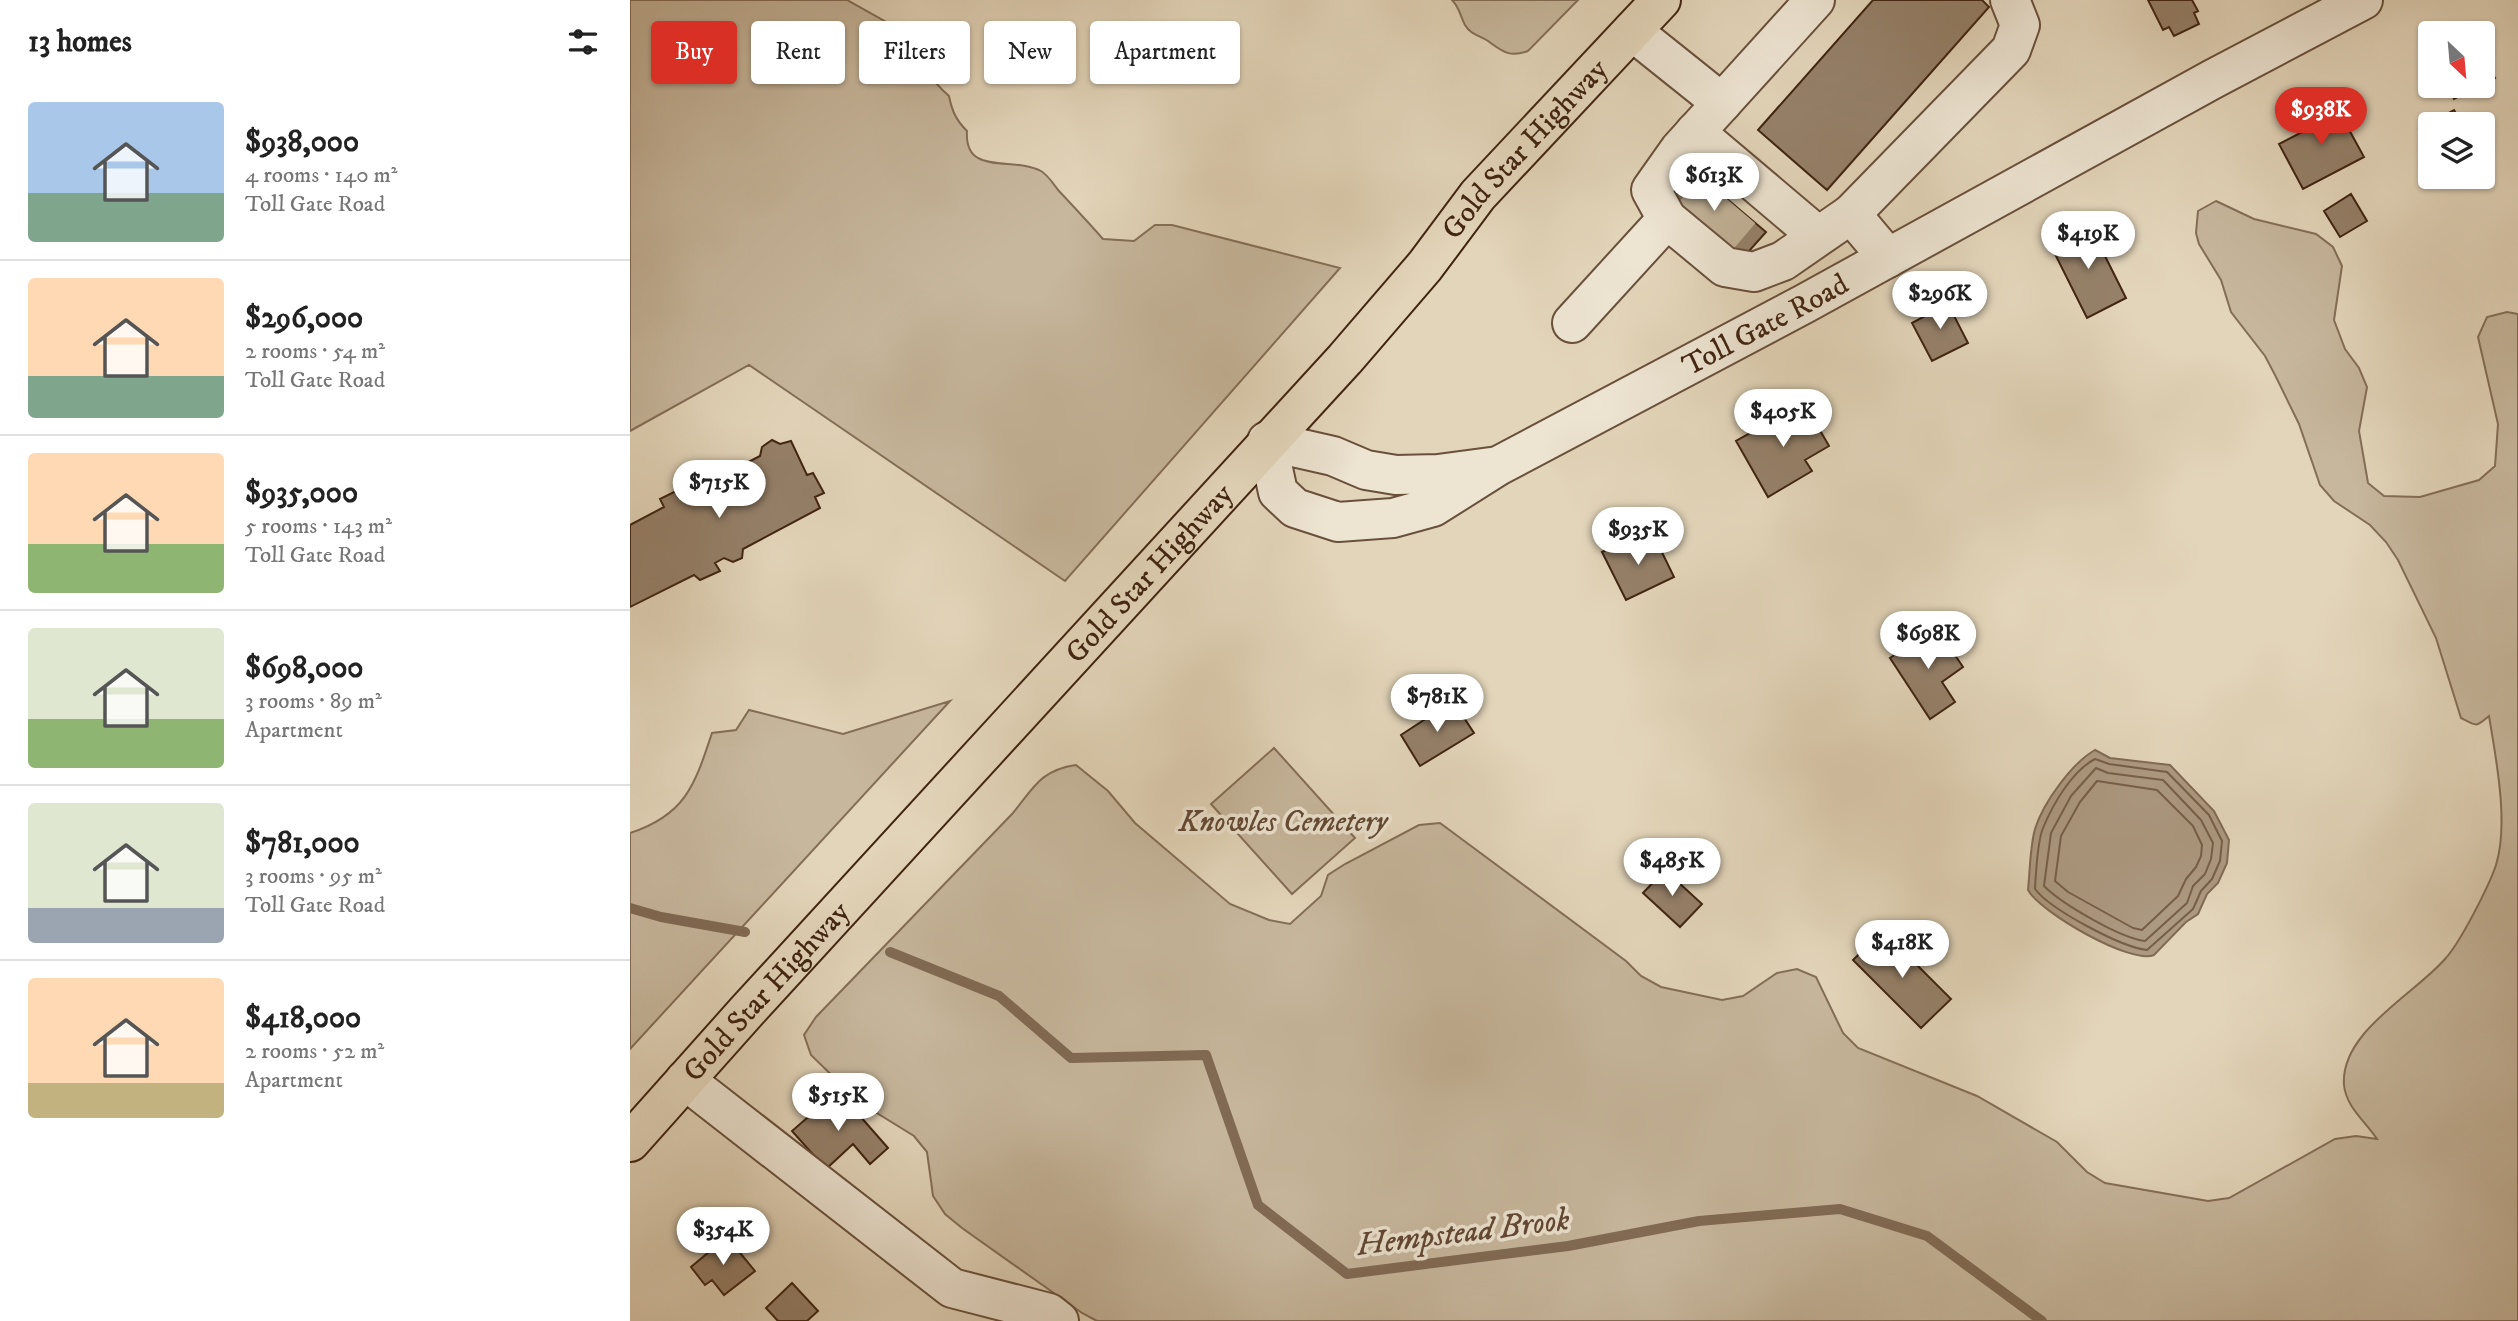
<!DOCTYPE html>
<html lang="en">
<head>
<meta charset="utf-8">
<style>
	body { margin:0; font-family:"IM FELL DW Pica",serif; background:#f6f6f6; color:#222; height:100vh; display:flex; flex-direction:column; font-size:26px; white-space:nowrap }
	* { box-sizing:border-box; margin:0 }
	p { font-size:23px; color:#767676 }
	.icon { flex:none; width:38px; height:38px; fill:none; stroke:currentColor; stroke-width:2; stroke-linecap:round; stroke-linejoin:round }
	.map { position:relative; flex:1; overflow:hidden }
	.sheet { display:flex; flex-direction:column; background:#fff; width:630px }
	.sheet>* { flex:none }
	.hud { position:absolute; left:21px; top:21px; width:665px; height:63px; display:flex; gap:14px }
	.needle { width:46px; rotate:154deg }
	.fabs { position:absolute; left:1788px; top:21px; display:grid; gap:14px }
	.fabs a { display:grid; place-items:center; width:77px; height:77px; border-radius:7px; background:#fff; box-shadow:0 2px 5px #0004; font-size:35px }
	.price { position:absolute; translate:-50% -60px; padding:0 16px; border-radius:24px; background:#fff; color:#222; font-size:23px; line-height:46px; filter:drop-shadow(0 2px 4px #0008) }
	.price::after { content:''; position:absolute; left:50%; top:42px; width:21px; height:16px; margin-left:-10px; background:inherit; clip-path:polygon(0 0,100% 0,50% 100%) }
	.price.current { background:#d93025; color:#fff }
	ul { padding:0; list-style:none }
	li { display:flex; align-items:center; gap:21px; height:175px; padding:0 28px }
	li+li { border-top:2px solid #e0e0e0 }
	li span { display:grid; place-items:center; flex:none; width:196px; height:140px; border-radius:7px; color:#555 }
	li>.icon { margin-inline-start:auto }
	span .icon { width:84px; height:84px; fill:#fffc; stroke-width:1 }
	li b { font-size:30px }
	h2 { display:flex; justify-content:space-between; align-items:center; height:84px; padding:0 28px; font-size:30px }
	.tag { padding:0 24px; border-radius:7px; background:#fff; box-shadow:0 2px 5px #0004; font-size:24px; line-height:63px }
	.tag.current { background:#d93025; color:#fff }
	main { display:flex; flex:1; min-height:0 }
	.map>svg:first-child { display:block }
</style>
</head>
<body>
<main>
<section class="sheet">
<h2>13 homes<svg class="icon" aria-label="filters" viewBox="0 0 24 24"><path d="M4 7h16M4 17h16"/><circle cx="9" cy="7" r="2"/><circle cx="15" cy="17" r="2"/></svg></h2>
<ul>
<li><span style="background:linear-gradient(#a9c7e8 65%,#7fa58c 0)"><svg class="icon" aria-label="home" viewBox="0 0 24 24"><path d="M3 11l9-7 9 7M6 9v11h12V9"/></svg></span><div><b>$938,000</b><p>4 rooms · 140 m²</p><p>Toll Gate Road</p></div></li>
<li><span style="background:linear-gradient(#ffd9b3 70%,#7fa58c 0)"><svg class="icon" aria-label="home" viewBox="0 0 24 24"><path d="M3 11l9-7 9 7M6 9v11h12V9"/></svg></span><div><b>$296,000</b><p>2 rooms · 54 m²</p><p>Toll Gate Road</p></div></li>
<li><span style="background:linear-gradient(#ffd9b3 65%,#8fb573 0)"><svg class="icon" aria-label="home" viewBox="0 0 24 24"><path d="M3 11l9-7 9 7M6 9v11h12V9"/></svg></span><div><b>$935,000</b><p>5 rooms · 143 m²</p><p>Toll Gate Road</p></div></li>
<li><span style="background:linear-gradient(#dfe7d0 65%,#8fb573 0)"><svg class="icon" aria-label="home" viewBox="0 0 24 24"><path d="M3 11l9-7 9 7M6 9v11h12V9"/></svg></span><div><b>$698,000</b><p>3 rooms · 89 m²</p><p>Apartment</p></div></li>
<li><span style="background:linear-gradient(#dfe7d0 75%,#9aa5b1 0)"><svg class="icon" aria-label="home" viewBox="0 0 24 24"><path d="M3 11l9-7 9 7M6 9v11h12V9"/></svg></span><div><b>$781,000</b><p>3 rooms · 95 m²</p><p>Toll Gate Road</p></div></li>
<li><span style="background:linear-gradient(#ffd9b3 75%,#c2b280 0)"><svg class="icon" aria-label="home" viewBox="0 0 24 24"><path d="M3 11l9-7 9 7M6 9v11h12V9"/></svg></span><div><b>$418,000</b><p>2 rooms · 52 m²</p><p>Apartment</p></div></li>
</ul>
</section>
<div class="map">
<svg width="1888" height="1321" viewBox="0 0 1888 1321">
	<rect width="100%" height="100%" fill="#e3d5ba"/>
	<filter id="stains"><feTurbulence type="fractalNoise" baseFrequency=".00286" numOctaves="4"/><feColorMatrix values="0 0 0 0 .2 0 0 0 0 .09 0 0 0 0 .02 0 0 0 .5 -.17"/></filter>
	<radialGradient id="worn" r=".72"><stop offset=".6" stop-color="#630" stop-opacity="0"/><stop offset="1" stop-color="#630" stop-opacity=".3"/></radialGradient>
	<!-- green -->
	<path fill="#c7b79d" stroke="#846e57" stroke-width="2" d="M0 0H217L283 37C290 61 300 80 319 96 322 111 326 120 337 131 334 177 384 156 411 171 418 175 424 185 429 191 444 207 459 223 473 239L504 241 525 225H542L710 268 435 581 119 365 0 431Z
		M822 0H948L898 51C879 58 872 51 858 41 849 35 841 35 835 25 830 16 830 8 822 0Z
		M1586 201 1624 219 1686 234 1703 247 1712 266 1704 320 1715 349 1729 368 1737 387 1729 431 1738 483 1754 496 1790 497 1849 480 1865 466 1868 424 1848 337 1857 317 1877 312 1888 314V1321H467L452 1313 332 1228 315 1214 303 1196 297 1152 284 1136 229 1102 181 1055 174 1035 186 1017 383 813C404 787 411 770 446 765L478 791 505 823 600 904 639 920 660 924 691 896 698 875 715 864 789 825 810 823 996 961 1011 976 1031 987 1092 1000 1113 996 1147 973 1167 969 1186 977 1213 1033 1228 1048 1347 1096 1427 1142 1457 1172 1475 1183 1578 1201 1599 1198 1705 1139 1726 1136 1747 1139C1736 1122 1716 1107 1714 1085 1710 1032 1785 994 1815 959 1830 943 1859 886 1866 865 1879 823 1866 759 1859 716 1846 727 1848 727 1831 718L1806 638 1768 560 1756 542 1740 525 1704 501 1690 485 1669 424 1645 375 1635 356 1601 312 1591 280 1569 244 1566 233 1568 211Z
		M320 701 0 1049V833C56 815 65 784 82 733L106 730 119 710 213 734Z
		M644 748 725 838 662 894 581 804Z"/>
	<!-- water -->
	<path fill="#ac9981" stroke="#816a54" stroke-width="2" d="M1465 750 1480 758 1540 765 1584 811 1599 840 1597 863 1588 883 1577 894 1568 914 1556 922 1524 955C1501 965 1410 912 1398 890 1400 870 1400 847 1405 829 1413 803 1442 763 1465 750Z"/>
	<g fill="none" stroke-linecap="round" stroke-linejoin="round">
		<!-- shore -->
		<path stroke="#765e49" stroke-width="2" d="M1465 759 1479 764 1537 772 1579 815 1592 841 1590 861 1582 879 1571 891 1563 909 1517 950C1491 947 1421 910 1405 889 1406 872 1407 843 1413 828 1423 804 1442 771 1465 759Z
			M1466 768 1478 773 1533 780 1571 820 1583 843 1581 859 1575 874 1563 886 1557 903 1515 941C1490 938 1432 904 1414 886L1421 833 1441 796Z
			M1467 781 1527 790 1563 826 1572 845 1571 856 1566 867 1556 879 1548 896 1512 930 1503 928 1438 892 1425 881 1431 836 1450 802Z"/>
		<!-- stream -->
		<path stroke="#816a54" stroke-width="10" d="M0 908 31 917 115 932
			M260 952 369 996 441 1058 576 1055 628 1205 717 1274 938 1246 1069 1221 1210 1209 1297 1236 1412 1321"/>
	</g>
	<!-- building -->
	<path fill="#958069" stroke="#402411" stroke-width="2" d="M1243 0H1352L1359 7 1197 190 1128 130Z
		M1518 0H1562L1568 11 1564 13 1569 24 1544 36 1539 27 1533 30Z
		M1853 56 1865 78 1853 84Z
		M1817 86H1850L1824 99Z
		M1705 104 1734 157 1673 189 1649 144 1676 130 1671 122Z
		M1824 110 1832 124H1801L1799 149 1789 129Z
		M1057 165 1136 232 1111 260 1033 193Z
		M1721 194 1737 221 1710 237 1694 211Z
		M1459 224 1496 298 1457 318 1420 244Z
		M1306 302 1310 308 1318 304 1338 343 1302 361 1282 323 1299 314 1295 308Z
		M1174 403 1199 446 1175 460 1182 471 1138 497 1106 441Z
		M142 440 150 444 161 441 177 475 183 473 194 493 185 497 190 508 113 549 112 558 103 562 94 558 85 563 90 571 70 580 64 575 0 607V525L34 507 30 499 48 490 52 497 58 494 62 484 71 479 78 483 130 456 132 447Z
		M1025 538 1044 577 996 600 972 552 999 539 1003 549Z
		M1306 627 1333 667 1312 682 1325 702 1300 719 1260 658Z
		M823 701 844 733 790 766 771 735Z
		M1035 870 1072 904 1050 927 1013 893Z
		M1253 931 1321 999 1291 1028 1223 960Z
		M208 1091 258 1148 240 1164 223 1144 196 1169 162 1131Z
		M97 1237 125 1271 94 1295 82 1280 75 1285 61 1267Z
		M162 1283 188 1311 177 1321H148L136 1308Z"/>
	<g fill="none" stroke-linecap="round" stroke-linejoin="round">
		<!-- minor-tunnel -->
		<path stroke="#c2b298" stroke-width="38" stroke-dasharray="38 19" stroke-linecap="butt" d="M1061 217 1085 189
			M1087 239 1111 211"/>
		<!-- minor casing -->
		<g stroke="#69503b" stroke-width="42">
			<g id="minor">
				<path d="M1185 0 1050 149 1021 190 1037 219 1095 267 1124 272 1153 261 1221 214 1258 258"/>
				<path d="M1002 31 1092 103"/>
				<path d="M1065 132 1188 236"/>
				<path d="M1221 214 1381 50 1390 25 1380 0"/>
				<path d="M942 323 1037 219"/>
				<path id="s1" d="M868 466 808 474 766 475 736 470 703 456 637 441 648 492 665 508 708 522 763 518 803 507 868 466 1174 304 1583 79 1733 0"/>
				<path d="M55 1080 322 1288 419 1313 429 1321"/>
			</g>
		</g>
		<!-- major casing -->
		<g stroke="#402411" stroke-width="42">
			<g id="major">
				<path id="s2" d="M0 1142 116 1012 715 359 795 266 848 195 1031 0"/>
			</g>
		</g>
		<!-- minor -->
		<use href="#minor" stroke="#ede4d2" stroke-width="38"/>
		<!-- major -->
		<use href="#major" stroke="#e3d5ba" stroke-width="38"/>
	</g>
	<g text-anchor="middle" stroke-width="7" stroke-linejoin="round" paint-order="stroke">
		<!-- street labels -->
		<g font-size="30" fill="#402411" stroke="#ede4d2">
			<text dy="10" stroke="none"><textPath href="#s2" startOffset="1337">Gold Star Highway</textPath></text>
			<text dy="10" stroke="none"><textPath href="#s1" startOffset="833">Toll Gate Road</textPath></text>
			<text dy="10" stroke="none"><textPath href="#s2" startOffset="770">Gold Star Highway</textPath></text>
			<text dy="10" stroke="none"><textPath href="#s2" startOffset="203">Gold Star Highway</textPath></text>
		</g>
		<!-- park labels -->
		<g font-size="30" font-style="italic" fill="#624934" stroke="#ede4d2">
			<text x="653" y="831">Knowles Cemetery</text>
		</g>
		<!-- water labels -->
		<g font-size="32" font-style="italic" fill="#604733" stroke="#ede4d2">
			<text transform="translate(833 1231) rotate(-7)" y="11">Hempstead Brook</text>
		</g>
	</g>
	<rect width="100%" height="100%" filter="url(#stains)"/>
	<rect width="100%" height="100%" fill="url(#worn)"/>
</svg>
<div class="fabs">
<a><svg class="needle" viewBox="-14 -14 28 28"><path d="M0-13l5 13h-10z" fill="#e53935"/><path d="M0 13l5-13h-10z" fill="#767676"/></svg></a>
<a><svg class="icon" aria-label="layers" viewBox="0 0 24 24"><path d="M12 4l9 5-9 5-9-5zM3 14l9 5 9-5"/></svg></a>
</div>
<b class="price current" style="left:1691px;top:147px">$938K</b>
<b class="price" style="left:1084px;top:213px">$613K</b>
<b class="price" style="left:1458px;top:271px">$419K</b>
<b class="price" style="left:1310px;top:331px">$296K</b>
<b class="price" style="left:1153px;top:449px">$405K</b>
<b class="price" style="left:89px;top:520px">$715K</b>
<b class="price" style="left:1008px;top:567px">$935K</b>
<b class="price" style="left:1298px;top:671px">$698K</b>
<b class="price" style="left:807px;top:734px">$781K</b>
<b class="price" style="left:1042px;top:898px">$485K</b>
<b class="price" style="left:1272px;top:980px">$418K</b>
<b class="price" style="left:208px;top:1133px">$515K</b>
<b class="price" style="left:93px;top:1267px">$354K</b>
<div class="hud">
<a class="tag current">Buy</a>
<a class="tag">Rent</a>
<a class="tag">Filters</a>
<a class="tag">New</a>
<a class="tag">Apartment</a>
</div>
</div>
</main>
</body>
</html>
